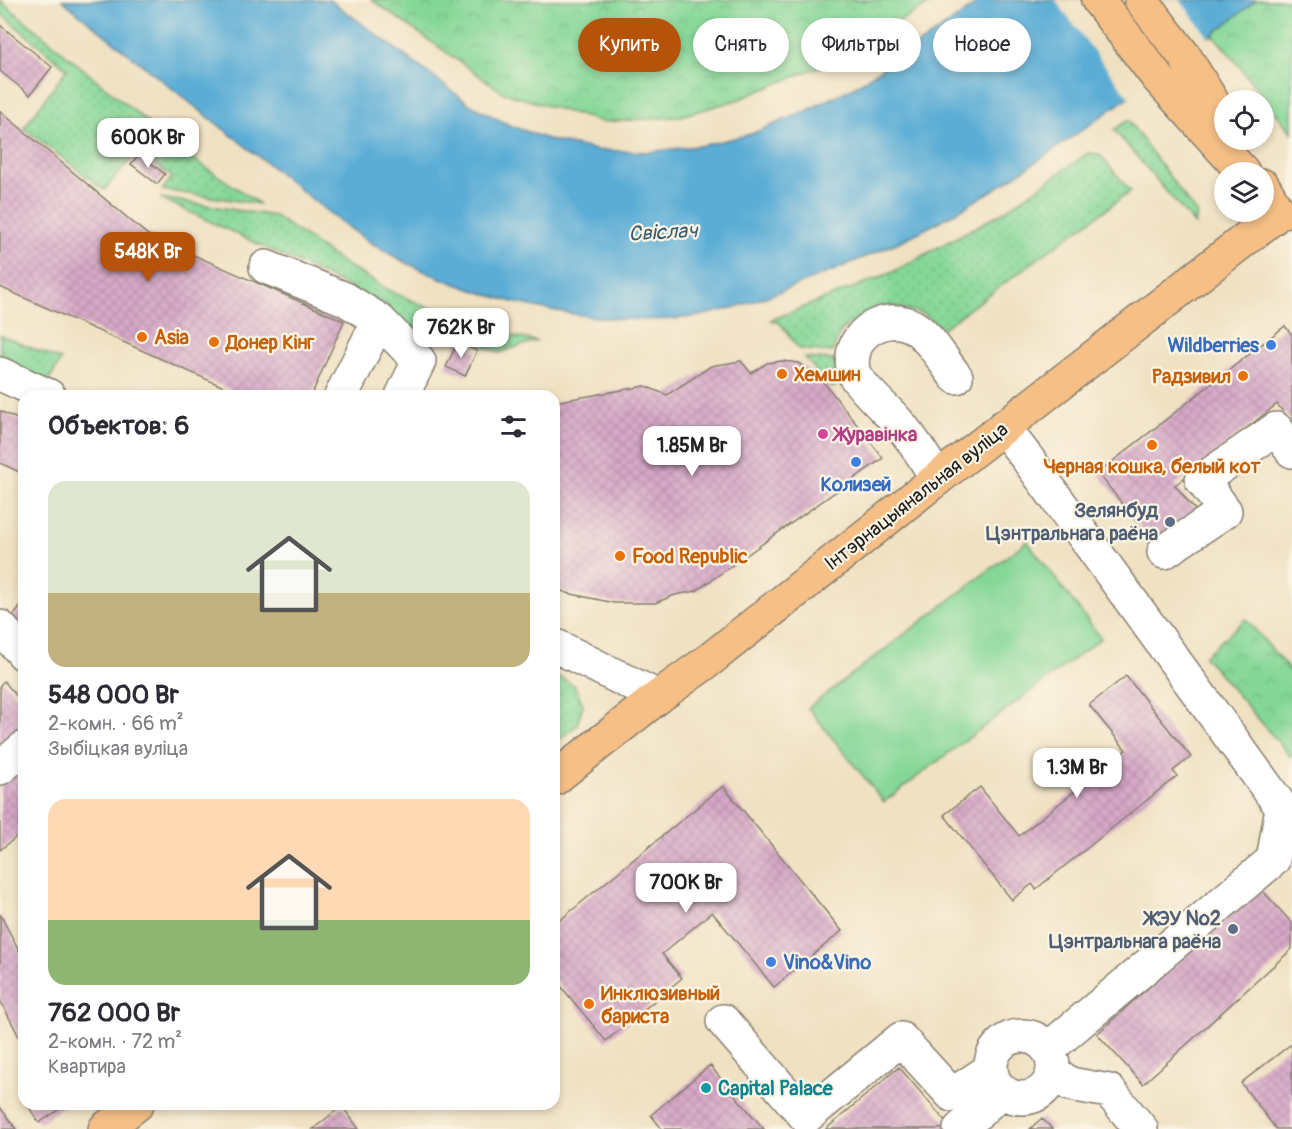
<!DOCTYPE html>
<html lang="ru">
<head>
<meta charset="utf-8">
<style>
	body { margin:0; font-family:Pangolin,sans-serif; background:#f7f7f7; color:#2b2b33; height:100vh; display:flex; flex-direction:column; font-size:22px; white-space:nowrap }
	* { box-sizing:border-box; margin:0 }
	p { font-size:20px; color:#7c7c81 }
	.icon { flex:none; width:33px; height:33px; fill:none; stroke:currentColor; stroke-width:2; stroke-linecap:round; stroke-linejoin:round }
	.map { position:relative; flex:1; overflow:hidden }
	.sheet { position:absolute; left:18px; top:390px; width:542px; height:720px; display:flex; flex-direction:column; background:#fff; border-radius:18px; box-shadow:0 3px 9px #0003 }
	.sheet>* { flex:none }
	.guide { position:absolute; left:578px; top:18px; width:570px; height:54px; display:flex; gap:12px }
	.tools { position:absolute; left:1214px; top:90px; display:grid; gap:12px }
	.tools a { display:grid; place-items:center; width:60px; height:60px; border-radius:50%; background:#fff; box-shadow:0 3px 9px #0003; font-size:30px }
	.price { position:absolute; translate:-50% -51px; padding:0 14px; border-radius:12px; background:#fff; color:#222; font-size:20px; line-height:39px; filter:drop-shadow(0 2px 3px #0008) }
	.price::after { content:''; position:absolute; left:50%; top:36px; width:18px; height:14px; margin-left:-9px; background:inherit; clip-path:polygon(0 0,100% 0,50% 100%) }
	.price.selected { background:#b45309; color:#fff }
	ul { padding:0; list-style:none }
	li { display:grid; align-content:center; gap:12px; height:318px; padding:0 30px }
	li span { display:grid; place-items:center; height:186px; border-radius:18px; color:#555 }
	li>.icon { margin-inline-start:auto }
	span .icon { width:108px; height:108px; fill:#fffc; stroke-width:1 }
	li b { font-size:26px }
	h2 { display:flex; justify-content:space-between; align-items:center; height:72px; padding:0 30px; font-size:26px }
	.pill { padding:0 21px; border-radius:27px; background:#fff; box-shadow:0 3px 9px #0003; font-size:21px; line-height:54px }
	.pill.selected { background:#b45309; color:#fff }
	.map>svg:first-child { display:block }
</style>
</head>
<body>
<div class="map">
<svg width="1292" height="1129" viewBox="0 0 1292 1129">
	<defs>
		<pattern id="grass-dots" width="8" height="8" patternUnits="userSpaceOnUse" patternTransform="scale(1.5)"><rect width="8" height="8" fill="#85d797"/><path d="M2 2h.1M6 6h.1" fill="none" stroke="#72b882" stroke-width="1.8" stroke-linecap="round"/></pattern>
		<pattern id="park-crowns" width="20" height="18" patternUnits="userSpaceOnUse" patternTransform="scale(1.5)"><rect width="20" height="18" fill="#85d797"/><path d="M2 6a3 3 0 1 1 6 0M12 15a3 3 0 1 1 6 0" fill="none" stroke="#72b882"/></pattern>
		<pattern id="building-cross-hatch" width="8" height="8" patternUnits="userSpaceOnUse" patternTransform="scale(1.5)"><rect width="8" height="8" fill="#d7a9c8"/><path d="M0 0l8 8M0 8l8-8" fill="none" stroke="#b891ab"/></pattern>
	</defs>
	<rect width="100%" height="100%" fill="#fcf5e5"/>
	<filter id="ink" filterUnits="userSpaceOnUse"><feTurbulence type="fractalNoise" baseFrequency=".0167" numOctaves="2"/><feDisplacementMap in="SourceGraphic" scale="12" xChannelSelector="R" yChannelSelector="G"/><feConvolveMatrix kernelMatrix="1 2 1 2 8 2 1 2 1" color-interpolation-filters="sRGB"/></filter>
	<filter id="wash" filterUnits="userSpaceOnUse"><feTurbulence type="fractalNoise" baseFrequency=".008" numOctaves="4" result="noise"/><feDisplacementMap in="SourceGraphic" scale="24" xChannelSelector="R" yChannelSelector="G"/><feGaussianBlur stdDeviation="1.35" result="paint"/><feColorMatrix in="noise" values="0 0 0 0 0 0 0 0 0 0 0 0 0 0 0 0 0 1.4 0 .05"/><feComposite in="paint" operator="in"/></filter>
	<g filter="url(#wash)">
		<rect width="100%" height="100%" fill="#f0e1c2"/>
		<!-- grass -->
		<path fill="url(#grass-dots)" stroke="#507a5a" stroke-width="1.5" d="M0 0 186 154 260 204 162 190 172 177 138 151 104 190 24 128 67 69 0 13Z
			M1128 120 1197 214 1195 225 1114 130Z
			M1088 153 1099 154 1131 191 943 328 923 314 893 306 871 309 855 319 841 331 832 352 799 349 780 323 771 320 893 272 1003 212Z
			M160 198 275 216 346 265 392 292 467 324 496 333 536 341 499 353 431 323 426 333 384 314 387 305Z
			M0 335 61 360 51 377 47 380 0 366Z
			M805 358 835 360V387H831Z
			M554 674 575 686 583 705 577 725 554 744Z"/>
		<!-- park -->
		<path fill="url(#park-crowns)" stroke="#507a5a" stroke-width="1.5" d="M372 0H936L824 65 737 100 677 117 602 122 504 93Z
			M1256 0H1292V133L1227 51 1213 35Z
			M1246 619 1292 673V756L1291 757 1204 656Z"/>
		<!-- pitch -->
		<path fill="#85d797" stroke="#507a5a" stroke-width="1.5" d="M1027 541 1101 638 884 802 808 708Z"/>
		<!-- water -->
		<path fill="#5badd6" stroke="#3c6479" stroke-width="1.5" d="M62 0H330L471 105 509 125 550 140 597 150 649 152 705 145 751 134 804 112 854 87 949 24 981 0H1256C1204 43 1150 82 1095 121 1040 160 985 198 925 229 897 244 867 256 837 269 792 287 747 307 699 316 665 322 629 320 596 317 526 309 459 290 397 258 350 233 310 197 268 164 199 110 130 56 62 0Z"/>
		<!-- pier -->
		<path fill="#f0e1c2" d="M1055 0H1180L1210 39 1130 99Z"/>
		<g id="blocks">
			<!-- building -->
			<path fill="url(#building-cross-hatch)" d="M0 25 52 67 30 95 0 71Z
				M0 111 148 235 344 321 311 396H244L0 287Z
				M139 154 165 174 157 184 131 164Z
				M1285 326 1292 335V423L1277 404 1175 485 1195 510 1153 543 1098 473Z
				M458 342 477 351 465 376 446 367Z
				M741 361 751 373 767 363 782 361 798 363 811 372 826 385 883 458 696 591 675 595 655 603H614L567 593 554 588V405L560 401 645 386 667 395 711 366Z
				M0 411 24 422V474L0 463Z
				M24 603V635L8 622Z
				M1126 676 1191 757 1173 771 1177 776 1036 889 1032 884 1012 900 944 815 980 787 1019 836 1126 750 1089 705Z
				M4 681 24 705V737L0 757V685Z
				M24 755V831L0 850V774Z
				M723 786 842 931 774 987 712 912 662 954 682 978 606 1041 554 978V925Z
				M1259 887 1292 923V949L1143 1084 1097 1034Z
				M0 914 24 960V1046L0 1000Z
				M1290 1045 1292 1047V1129H1276L1241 1083Z
				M710 1065 721 1079 764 1129H662L651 1115Z
				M899 1067 952 1129H826Z
				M27 1104H67L39 1123Z
				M342 1106 359 1129H313Z
				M0 1107 16 1129H0Z
				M1042 1118 1052 1129H1030Z"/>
		</g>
	</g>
	<g filter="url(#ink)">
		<use href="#blocks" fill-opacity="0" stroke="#867e6f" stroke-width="1.5"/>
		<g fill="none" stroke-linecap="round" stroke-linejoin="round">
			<!-- minor casing -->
			<g stroke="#867e6f" stroke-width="36">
				<path id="minor" d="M266 267 345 299 379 320
					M0 374 49 396
					M341 396 379 320 419 361 402 396
					M1003 427 1027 458 1282 808 1273 860 1048 1049
					M937 479C925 458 911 436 894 418 884 408 860 385 854 374 852 368 852 361 853 355 857 328 890 313 914 327 931 338 943 361 956 377
					M1164 552 1225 511 1202 480 1276 429 1292 451
					M0 627 24 654
					M554 645 658 697
					M0 768 24 748
					M723 1021 806 1117 901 1039 952 1095 991 1069
					M991 1067a31 31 0 1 1 62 0a31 31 0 1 1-62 0Z
					M1053 1072 1070 1084 1109 1091 1141 1129
					M960 1129 1002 1091"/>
			</g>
			<!-- major casing -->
			<g stroke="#867e6f" stroke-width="36">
				<path id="major" d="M1098 0 1158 78 1243 172
					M1141 0 1185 57 1224 121
					M1263 186 1279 213
					M554 779 658 697 708 661 937 479 1279 213
					M105 1129 137 1104"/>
			</g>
			<!-- minor -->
			<use href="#minor" stroke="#fff" stroke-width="33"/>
			<!-- major -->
			<use href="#major" stroke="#f5bf86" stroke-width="33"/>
		</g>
	</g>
	<!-- markers -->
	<g fill="#e8710a" stroke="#fcf5e5" stroke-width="2">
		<circle cx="142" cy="337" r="6"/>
		<circle cx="214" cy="342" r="6"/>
		<circle cx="782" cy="374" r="6"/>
		<circle cx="1243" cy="376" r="6"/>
		<circle cx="1152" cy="445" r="6"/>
		<circle cx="620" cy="556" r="6"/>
		<circle cx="589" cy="1004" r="6"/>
	</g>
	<g fill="#3f7fe0" stroke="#fcf5e5" stroke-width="2">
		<circle cx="1271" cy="345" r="6"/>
		<circle cx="856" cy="462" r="6"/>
		<circle cx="771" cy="962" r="6"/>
	</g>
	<circle fill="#d1479c" stroke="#fcf5e5" stroke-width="2" cx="823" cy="434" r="6"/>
	<g fill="#5c6f8a" stroke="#fcf5e5" stroke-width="2">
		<circle cx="1170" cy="522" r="6"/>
		<circle cx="1233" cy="929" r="6"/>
	</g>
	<circle fill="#0f9aa8" stroke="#fcf5e5" stroke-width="2" cx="706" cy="1088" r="6"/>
	<g text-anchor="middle" stroke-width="4.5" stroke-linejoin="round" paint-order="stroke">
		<!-- food labels -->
		<g font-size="20" font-weight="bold" fill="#c56008" stroke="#fcf5e5" text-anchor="start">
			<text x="154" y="344">Asia</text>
			<text x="226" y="349">Донер Кінг</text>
			<text x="794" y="381">Хемшин</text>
			<text x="1231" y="383" text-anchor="end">Радзивил</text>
			<text x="1152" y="473" text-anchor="middle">Черная кошка, белый кот</text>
			<text x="632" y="563">Food Republic</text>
			<text x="601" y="1000">Инклюзивный<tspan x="601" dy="23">бариста</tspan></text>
		</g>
		<!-- shop labels -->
		<g font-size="20" font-weight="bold" fill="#366cbe" stroke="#fcf5e5" text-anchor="end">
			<text x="1259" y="352">Wildberries</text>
			<text x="856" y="491" text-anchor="middle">Колизей</text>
			<text x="783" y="969" text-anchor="start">Vino&amp;Vino</text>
		</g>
		<!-- hotel labels -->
		<g font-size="20" font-weight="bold" fill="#b23c85" stroke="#fcf5e5" text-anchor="start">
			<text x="835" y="441">Журавінка</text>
		</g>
		<!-- street labels -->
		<g font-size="20" fill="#1c1c1c" stroke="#fcf5e5">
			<text transform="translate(916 496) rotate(-38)" y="7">Інтэрнацыянальная вуліца</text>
		</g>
		<!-- service labels -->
		<g font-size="20" font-weight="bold" fill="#4e5e75" stroke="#fcf5e5" text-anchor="end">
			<text x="1158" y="517">Зелянбуд<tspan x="1158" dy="23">Цэнтральнага раёна</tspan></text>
			<text x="1221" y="925">ЖЭУ №2<tspan x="1221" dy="23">Цэнтральнага раёна</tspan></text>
		</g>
		<!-- culture labels -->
		<g font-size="20" font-weight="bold" fill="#0d838f" stroke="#fcf5e5" text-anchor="start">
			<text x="718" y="1095">Capital Palace</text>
		</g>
		<!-- water labels -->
		<g font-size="21" font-style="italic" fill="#385d70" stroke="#fcf5e5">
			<text transform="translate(663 232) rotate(-3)" y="7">Свіслач</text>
		</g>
	</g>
</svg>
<div class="tools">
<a><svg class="icon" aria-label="locate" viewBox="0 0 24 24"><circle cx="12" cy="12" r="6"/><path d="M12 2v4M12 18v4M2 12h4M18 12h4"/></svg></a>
<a><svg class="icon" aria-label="layers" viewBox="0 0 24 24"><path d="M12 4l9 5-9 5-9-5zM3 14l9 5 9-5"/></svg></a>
</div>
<b class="price" style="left:148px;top:169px">600K Br</b>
<b class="price selected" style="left:148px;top:283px">548K Br</b>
<b class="price" style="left:461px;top:359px">762K Br</b>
<b class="price" style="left:692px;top:477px">1.85M Br</b>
<b class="price" style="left:1077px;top:799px">1.3M Br</b>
<b class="price" style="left:686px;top:914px">700K Br</b>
<div class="guide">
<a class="pill selected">Купить</a>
<a class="pill">Снять</a>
<a class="pill">Фильтры</a>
<a class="pill">Новое</a>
</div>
<section class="sheet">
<h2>Объектов: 6<svg class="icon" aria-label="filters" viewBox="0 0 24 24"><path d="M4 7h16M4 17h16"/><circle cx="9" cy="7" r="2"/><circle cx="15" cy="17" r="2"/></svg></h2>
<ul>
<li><span style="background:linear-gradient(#dfe7d0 60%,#c2b280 0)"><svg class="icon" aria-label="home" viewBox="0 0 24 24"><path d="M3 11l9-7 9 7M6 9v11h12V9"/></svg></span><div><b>548 000 Br</b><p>2-комн. · 66 m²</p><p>Зыбіцкая вуліца</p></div></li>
<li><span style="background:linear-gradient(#ffd9b3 65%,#8fb573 0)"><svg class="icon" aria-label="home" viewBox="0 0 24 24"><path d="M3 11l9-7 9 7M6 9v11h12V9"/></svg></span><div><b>762 000 Br</b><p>2-комн. · 72 m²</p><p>Квартира</p></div></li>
</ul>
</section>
</div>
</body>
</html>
